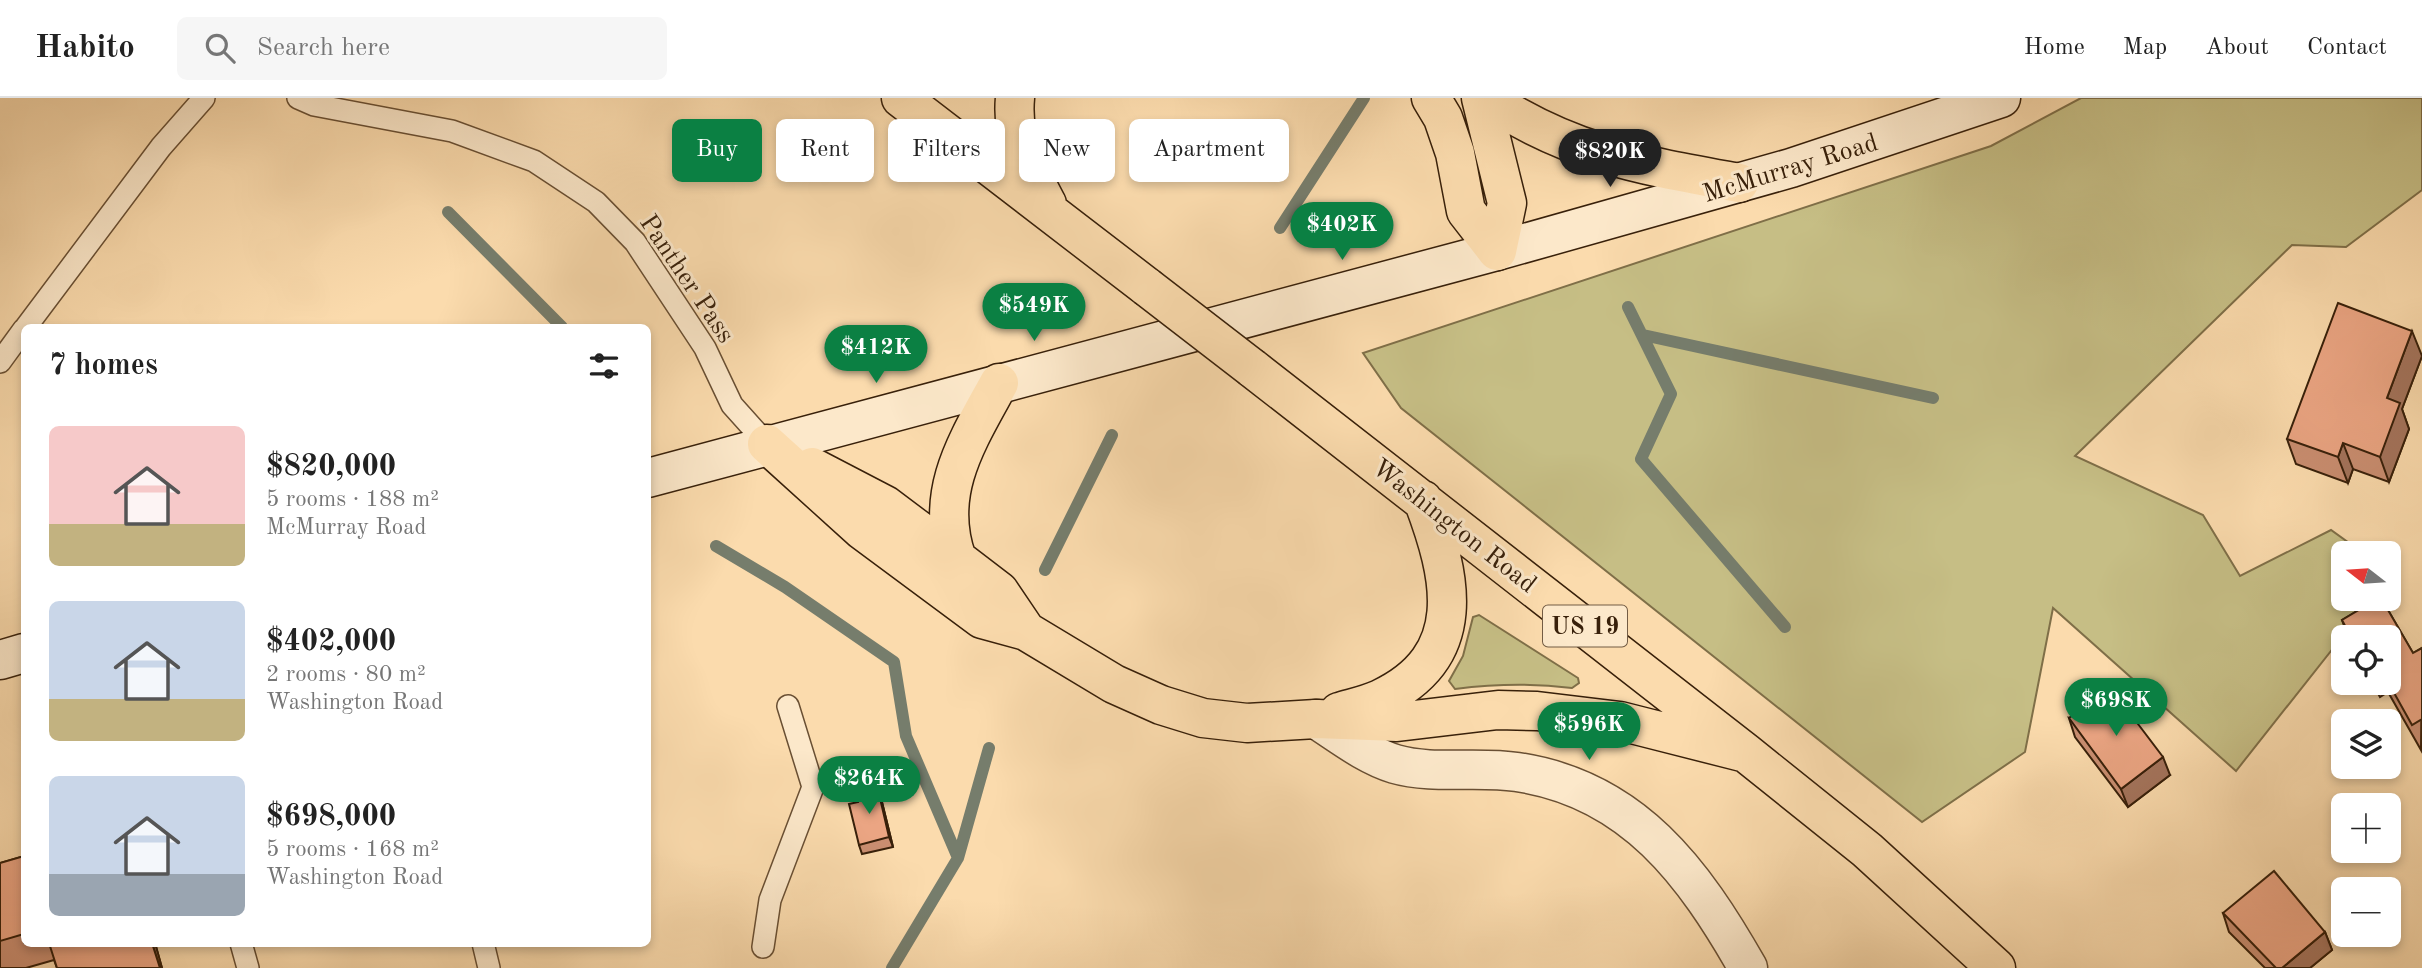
<!DOCTYPE html>
<html lang="en">
<head>
<meta charset="utf-8">
<style>
	body { margin:0; font-family:"Old Standard TT",serif; background:#f6f6f6; color:#222; height:100vh; display:flex; flex-direction:column; font-size:26px; white-space:nowrap }
	* { box-sizing:border-box; margin:0 }
	p { font-size:23px; color:#767676 }
	.icon { flex:none; width:38px; height:38px; fill:none; stroke:currentColor; stroke-width:2; stroke-linecap:round; stroke-linejoin:round }
	.map { position:relative; flex:1; overflow:hidden }
	.details { position:absolute; left:21px; top:226px; width:630px; height:623px; display:flex; flex-direction:column; background:#fff; border-radius:10px; box-shadow:0 4px 10px #0003 }
	.details>* { flex:none }
	.banner { position:absolute; left:672px; top:21px; width:665px; height:63px; display:flex; gap:14px }
	.needle { width:46px; rotate:287deg }
	.fabs { position:absolute; left:2331px; top:443px; display:grid; gap:14px }
	.fabs a { display:grid; place-items:center; width:70px; height:70px; border-radius:10px; background:#fff; box-shadow:0 4px 10px #0003; font-size:35px }
	.price { position:absolute; translate:-50% -60px; padding:0 16px; border-radius:24px; background:#0b8043; color:#fff; font-size:23px; line-height:46px; filter:drop-shadow(0 2px 4px #0008) }
	.price::after { content:''; position:absolute; left:50%; top:42px; width:21px; height:16px; margin-left:-10px; background:inherit; clip-path:polygon(0 0,100% 0,50% 100%) }
	.price.current { background:#222; color:#fff }
	ul { padding:0; list-style:none }
	li { display:flex; align-items:center; gap:21px; height:175px; padding:0 28px }
	li span { display:grid; place-items:center; flex:none; width:196px; height:140px; border-radius:10px; color:#555 }
	li>.icon { margin-inline-start:auto }
	span .icon { width:84px; height:84px; fill:#fffc; stroke-width:1 }
	li b { font-size:30px }
	h2 { display:flex; justify-content:space-between; align-items:center; height:84px; padding:0 28px; font-size:30px }
	.pill { padding:0 24px; border-radius:10px; background:#fff; box-shadow:0 4px 10px #0003; font-size:24px; line-height:63px }
	.pill.current { background:#0b8043; color:#fff }
	header { display:flex; align-items:center; gap:42px; box-sizing:border-box; height:98px; padding:0 35px; background:#fff; border-bottom:2px solid #e0e0e0 }
	header strong { font-size:33px }
	nav { display:flex; gap:38px; margin-inline-start:auto; font-size:24px }
	.search { width:490px; height:63px; background:#f6f6f6; display:flex; align-items:center; gap:18px; box-sizing:border-box; padding:0 24px; border-radius:10px; color:#767676; font-size:26px }
	.map>svg:first-child { display:block }
</style>
</head>
<body>
<header>
<strong>Habito</strong>
<div class="search"><svg class="icon" aria-label="search" viewBox="0 0 24 24"><circle cx="10" cy="10" r="6"/><path d="M15 15l6 6"/></svg>Search here</div>
<nav><a>Home</a><a>Map</a><a>About</a><a>Contact</a></nav>
</header>
<div class="map">
<svg width="2422" height="870" viewBox="0 0 2422 870">
	<rect width="100%" height="100%" fill="#fbdbad"/>
	<filter id="stains"><feTurbulence type="fractalNoise" baseFrequency=".00286" numOctaves="4"/><feColorMatrix values="0 0 0 0 .2 0 0 0 0 .09 0 0 0 0 .02 0 0 0 .5 -.17"/></filter>
	<radialGradient id="worn" r=".72"><stop offset=".6" stop-color="#630" stop-opacity="0"/><stop offset="1" stop-color="#630" stop-opacity=".3"/></radialGradient>
	<!-- green -->
	<path fill="#c6be85" stroke="#7f6f48" stroke-width="2" d="M2081 0H2422V92L2346 149 2292 147 2075 358 2203 417 2240 478 2331 432 2363 455H2343V500L2372 501 2236 673 2053 510 2025 654 1922 724 1401 310 1363 255 1991 48Z
		M1479 517 1578 580 1579 585 1572 590C1532 585 1495 586 1455 591L1449 583 1463 558 1473 519Z"/>
	<g fill="none" stroke-linecap="round" stroke-linejoin="round">
		<!-- stream -->
		<path stroke="#767d6c" stroke-width="12" d="M448 114 562 229
			M1280 130 1364 0
			M1628 209 1671 296 1641 361 1785 529
			M1643 237 1933 300
			M716 448 785 489 894 564 906 638 958 760
			M1045 472 1112 337
			M892 870 958 760 989 650"/>
		<!-- service casing -->
		<g stroke="#694f33" stroke-width="24">
			<path id="service" d="M298 0 314 7 452 33 534 63 596 104 635 144 705 250 732 307 767 346
				M26 229 161 49 204 0
				M0 264 24 231
				M241 845 248 870
				M483 845 489 870
				M763 849 770 802 813 689 788 608"/>
		</g>
		<!-- tertiary casing -->
		<g stroke="#694f33" stroke-width="41">
			<path id="tertiary" d="M1316 621C1341 637 1366 657 1395 666 1433 677 1477 668 1517 674 1633 691 1694 775 1748 870"/>
		</g>
		<!-- secondary casing -->
		<g stroke="#38200a" stroke-width="41">
			<path id="secondary" d="M648 380 1497 153 1791 70 2001 0
				M0 562 24 555"/>
		</g>
		<!-- primary casing -->
		<g stroke="#38200a" stroke-width="41">
			<path id="primary" d="M901 0 1147 189
				M1015 0C1011 40 1029 72 1047 106
				M1431 0 1443 20 1455 55 1466 113 1497 153
				M1481 0 1507 105 1497 153
				M1486 0C1571 56 1641 67 1739 85
				M1252 270 1746 655 1867 752 1996 870
				M767 346 862 432 982 521 1026 533 1114 586 1161 607 1203 620 1247 625 1316 621 1397 624 1498 612 1537 613 1620 623 1746 655
				M812 369 885 407 957 461 999 493 1026 533
				M957 461C933 394 968 342 999 285
				M1339 614C1352 610 1367 607 1380 601 1471 558 1452 479 1423 402"/>
		</g>
		<!-- service -->
		<use href="#service" stroke="#fce8ca" stroke-width="21"/>
		<!-- tertiary -->
		<use href="#tertiary" stroke="#fce8ca" stroke-width="38"/>
		<!-- secondary -->
		<use href="#secondary" stroke="#fce8ca" stroke-width="38"/>
		<!-- primary -->
		<use href="#primary" stroke="#fbdbad" stroke-width="38"/>
		<!-- primary-bridge casing -->
		<g stroke="#38200a" stroke-width="41" stroke-linecap="butt">
			<path id="primary-bridge" d="M1147 189 1252 270"/>
		</g>
		<!-- primary-bridge -->
		<use href="#primary-bridge" stroke="#fbdbad" stroke-width="38"/>
	</g>
	<!-- wall -->
	<path fill="#ca8e71" stroke="#38200a" stroke-width="2" d="M2422 258 2402 311 2409 331 2389 384 2353 371 2348 385 2296 366 2287 341Z
		M2379 500H2381L2413 555 2422 550 2421 652 2388 594 2380 599 2372 584H2389V539H2348L2342 522Z
		M2069 620 2170 677 2128 709 2075 639Z
		M880 696 893 749 862 756 859 747 858 704Z
		M24 758V845H155L162 870H57L54 862 26 870H0V765Z
		M2223 815 2325 834 2332 852 2310 870H2265L2229 834Z"/>
	<!-- shaded-wall -->
	<path fill="#a4745c" stroke="#38200a" stroke-width="2" d="M2412 233 2422 258 2402 311 2409 331 2389 384 2380 359 2387 300Z
		M2343 345 2353 371 2348 385 2338 359Z
		M2163 659 2170 677 2128 709 2121 691Z
		M877 687 880 696 893 749 889 739Z
		M2325 834 2332 852 2310 870H2282Z
		M152 845H155L162 870H160Z"/>
	<!-- building -->
	<path fill="#eba583" stroke="#38200a" stroke-width="2" d="M2338 205 2412 233 2387 300 2400 305 2380 359 2343 345 2338 359 2287 341Z
		M2379 500H2381L2413 555 2422 550V621L2412 627 2388 584H2389V539H2351L2342 522Z
		M2110 589 2163 659 2121 691 2069 620Z
		M877 687 889 739 859 747 849 706 858 704 855 690Z
		M24 758V836L0 843V765Z
		M2274 773 2325 834 2282 870H2276L2223 815Z
		M49 845H152L160 870H57Z"/>
	<g text-anchor="middle" stroke-width="6" stroke-linejoin="round" paint-order="stroke">
		<!-- shield labels -->
		<rect fill="#fce8ca" stroke="#735c44" stroke-width="2" x="1543" y="507.5" width="84" height="41" rx="5"/>
		<g font-size="24" font-weight="bold" fill="#38200a">
			<text x="1585" y="536">US 19</text>
		</g>
		<!-- street labels -->
		<g font-size="26" fill="#38200a" stroke="#fce8ca">
			<text transform="translate(1790 69) rotate(-17)" y="9">McMurray Road</text>
			<text transform="translate(688 180) rotate(56)" y="9">Panther Pass</text>
			<text transform="translate(1455 427) rotate(38)" y="9">Washington Road</text>
		</g>
	</g>
	<rect width="100%" height="100%" filter="url(#stains)"/>
	<rect width="100%" height="100%" fill="url(#worn)"/>
</svg>
<div class="fabs">
<a><svg class="needle" viewBox="-14 -14 28 28"><path d="M0-13l5 13h-10z" fill="#e53935"/><path d="M0 13l5-13h-10z" fill="#767676"/></svg></a>
<a><svg class="icon" aria-label="locate" viewBox="0 0 24 24"><circle cx="12" cy="12" r="6"/><path d="M12 2v4M12 18v4M2 12h4M18 12h4"/></svg></a>
<a><svg class="icon" aria-label="layers" viewBox="0 0 24 24"><path d="M12 4l9 5-9 5-9-5zM3 14l9 5 9-5"/></svg></a>
<a>+</a>
<a>−</a>
</div>
<b class="price current" style="left:1610px;top:91px">$820K</b>
<b class="price" style="left:1342px;top:164px">$402K</b>
<b class="price" style="left:1034px;top:245px">$549K</b>
<b class="price" style="left:876px;top:287px">$412K</b>
<b class="price" style="left:2116px;top:640px">$698K</b>
<b class="price" style="left:1589px;top:664px">$596K</b>
<b class="price" style="left:869px;top:718px">$264K</b>
<div class="banner">
<a class="pill current">Buy</a>
<a class="pill">Rent</a>
<a class="pill">Filters</a>
<a class="pill">New</a>
<a class="pill">Apartment</a>
</div>
<section class="details">
<h2>7 homes<svg class="icon" aria-label="filters" viewBox="0 0 24 24"><path d="M4 7h16M4 17h16"/><circle cx="9" cy="7" r="2"/><circle cx="15" cy="17" r="2"/></svg></h2>
<ul>
<li><span style="background:linear-gradient(#f6c9c9 70%,#c2b280 0)"><svg class="icon" aria-label="home" viewBox="0 0 24 24"><path d="M3 11l9-7 9 7M6 9v11h12V9"/></svg></span><div><b>$820,000</b><p>5 rooms · 188 m²</p><p>McMurray Road</p></div></li>
<li><span style="background:linear-gradient(#c9d6e8 70%,#c2b280 0)"><svg class="icon" aria-label="home" viewBox="0 0 24 24"><path d="M3 11l9-7 9 7M6 9v11h12V9"/></svg></span><div><b>$402,000</b><p>2 rooms · 80 m²</p><p>Washington Road</p></div></li>
<li><span style="background:linear-gradient(#c9d6e8 70%,#9aa5b1 0)"><svg class="icon" aria-label="home" viewBox="0 0 24 24"><path d="M3 11l9-7 9 7M6 9v11h12V9"/></svg></span><div><b>$698,000</b><p>5 rooms · 168 m²</p><p>Washington Road</p></div></li>
</ul>
</section>
</div>
</body>
</html>
